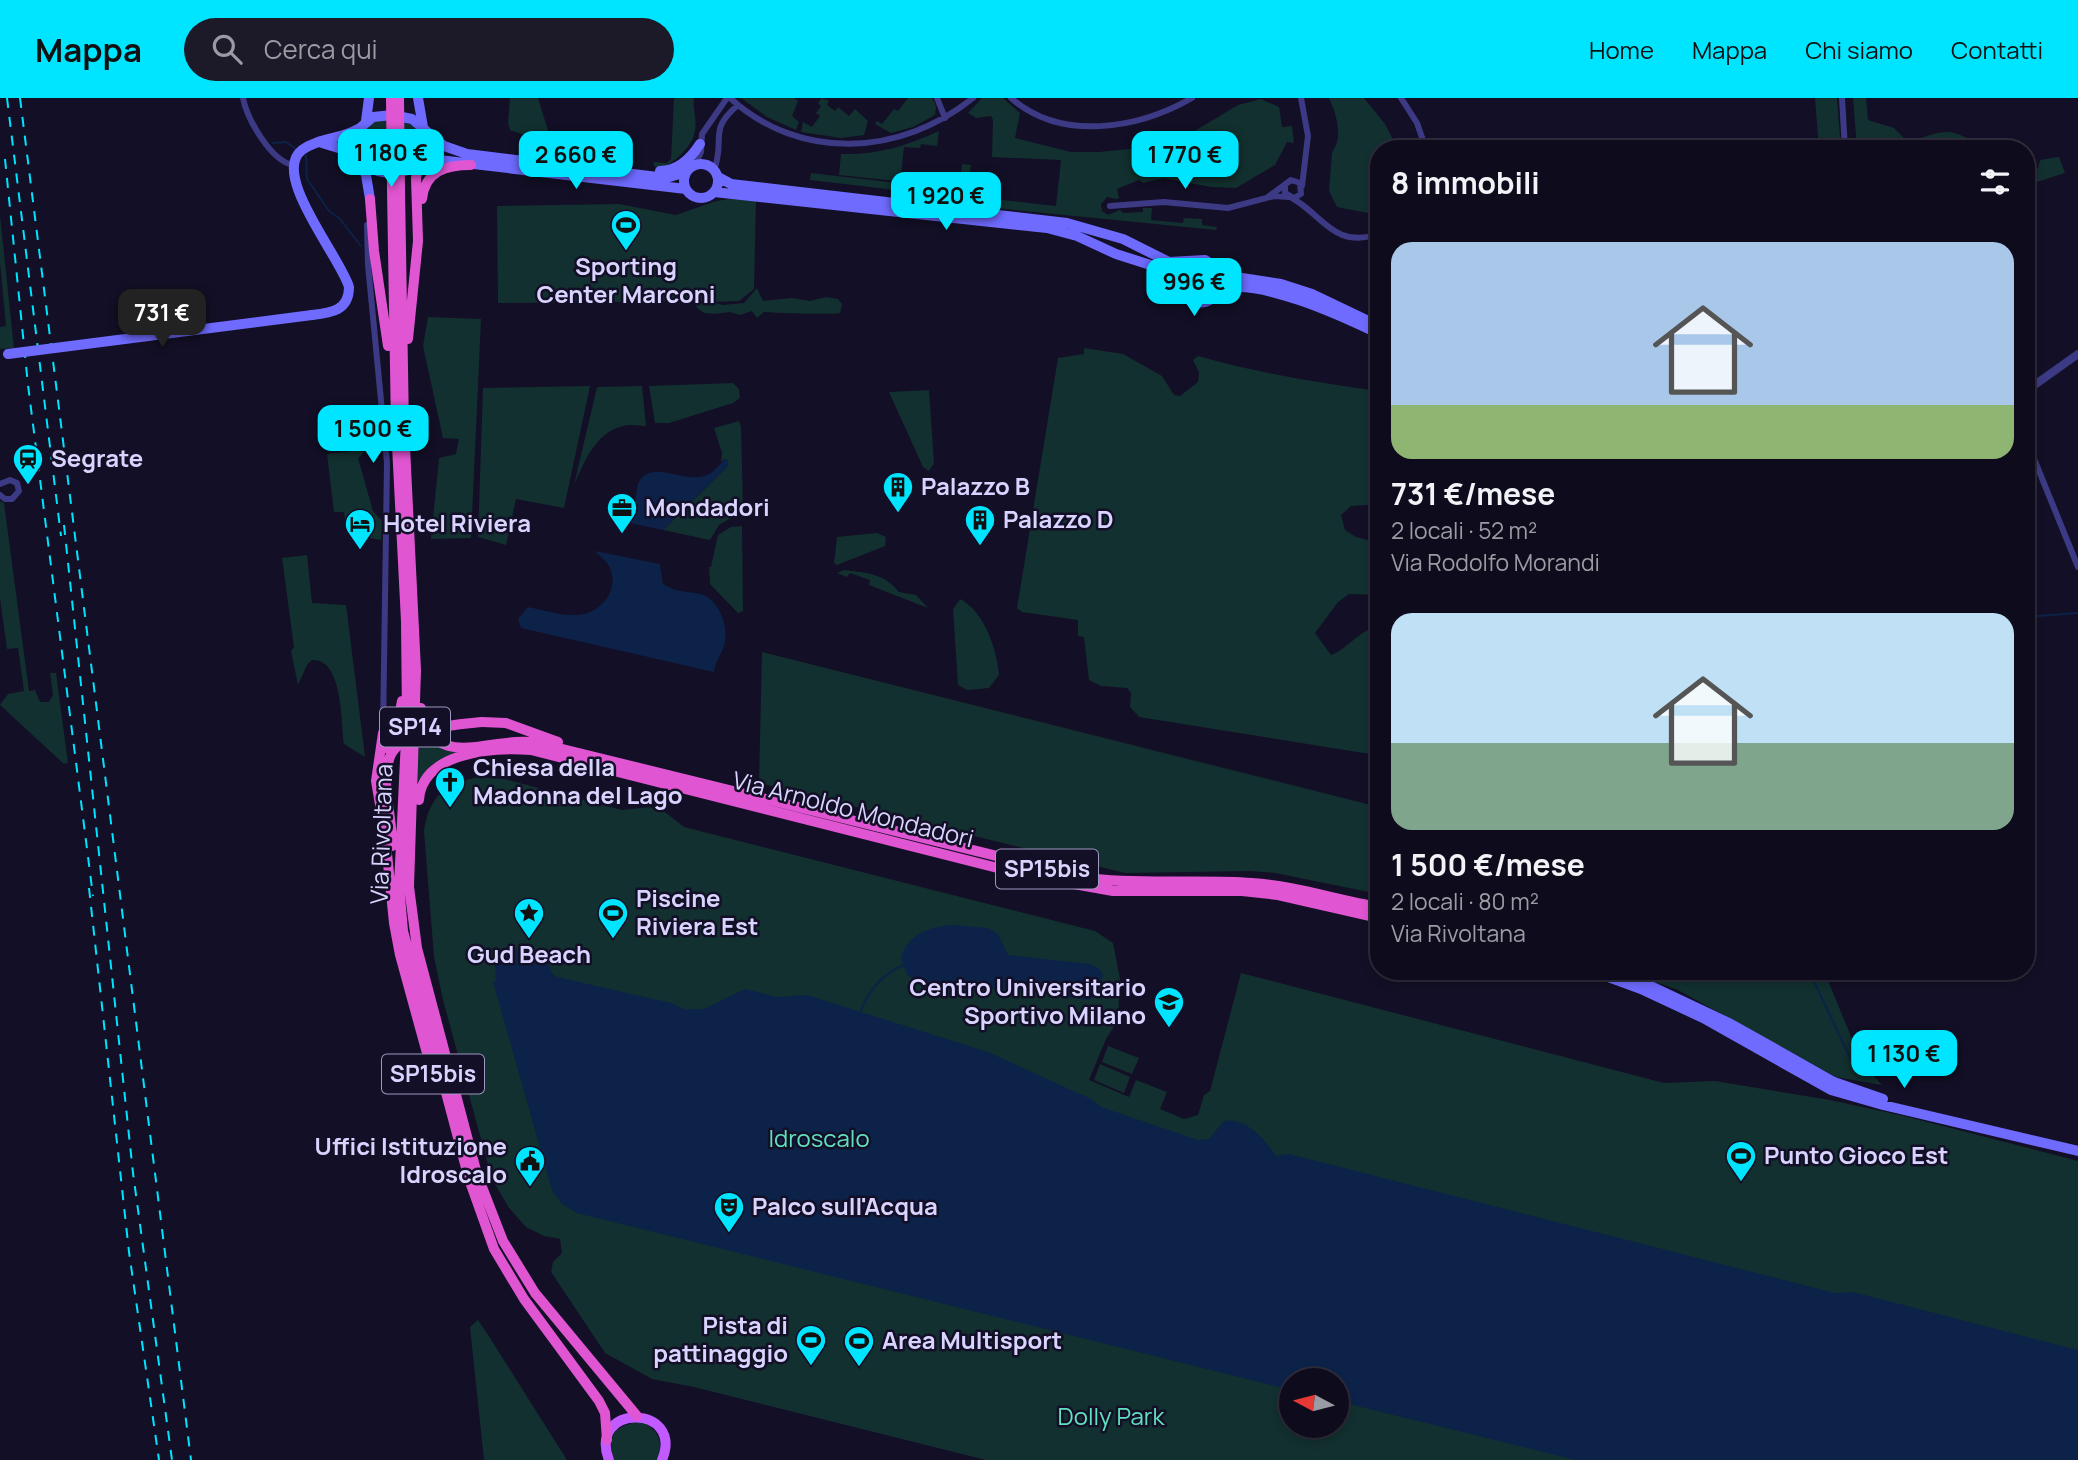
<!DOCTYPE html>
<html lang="it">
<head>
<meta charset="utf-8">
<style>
	body { margin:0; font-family:Manrope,sans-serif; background:#1c1929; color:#f1f3f6; height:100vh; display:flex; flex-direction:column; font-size:26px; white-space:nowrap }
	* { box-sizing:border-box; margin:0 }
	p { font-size:23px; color:#9b9ba3 }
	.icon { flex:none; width:38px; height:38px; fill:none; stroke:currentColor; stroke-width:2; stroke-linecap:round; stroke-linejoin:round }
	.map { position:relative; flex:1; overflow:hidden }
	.sheet { position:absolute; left:1370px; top:42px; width:665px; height:840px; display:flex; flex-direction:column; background:#0e0b1c; border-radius:28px; box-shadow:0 4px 10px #0003,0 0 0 2px #2e2b3b }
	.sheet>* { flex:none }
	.needle { width:46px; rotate:277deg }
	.buttons { position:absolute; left:1279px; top:1270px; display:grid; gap:14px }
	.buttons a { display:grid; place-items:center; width:70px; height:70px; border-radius:50%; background:#0e0b1c; box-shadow:0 4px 10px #0003,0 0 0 2px #2e2b3b; font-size:35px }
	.price { position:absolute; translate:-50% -60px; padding:0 16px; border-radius:14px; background:#00e5ff; color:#111; font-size:23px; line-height:46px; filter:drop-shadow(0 2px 4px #0008) }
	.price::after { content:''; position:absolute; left:50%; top:42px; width:21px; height:16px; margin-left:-10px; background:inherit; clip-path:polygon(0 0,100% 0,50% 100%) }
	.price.active { background:#222; color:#fff }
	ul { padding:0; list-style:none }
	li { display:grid; align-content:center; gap:14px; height:371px; padding:0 21px }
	li span { display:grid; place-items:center; height:217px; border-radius:21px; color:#555 }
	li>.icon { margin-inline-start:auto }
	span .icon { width:126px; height:126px; fill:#fffc; stroke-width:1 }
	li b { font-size:30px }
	h2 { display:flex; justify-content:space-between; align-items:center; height:84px; padding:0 21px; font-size:30px }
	header { display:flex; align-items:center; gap:42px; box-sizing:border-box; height:98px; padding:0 35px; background:#00e5ff; color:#111 }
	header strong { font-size:33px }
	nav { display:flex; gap:38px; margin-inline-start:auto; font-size:24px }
	.search { width:490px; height:63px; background:#1c1929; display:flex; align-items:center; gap:18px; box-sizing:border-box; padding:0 24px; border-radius:38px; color:#9b9ba3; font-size:26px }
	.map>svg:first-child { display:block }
</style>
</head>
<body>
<header>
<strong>Mappa</strong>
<div class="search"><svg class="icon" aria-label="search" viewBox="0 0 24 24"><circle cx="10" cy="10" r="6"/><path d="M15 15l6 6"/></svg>Cerca qui</div>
<nav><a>Home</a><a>Mappa</a><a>Chi siamo</a><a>Contatti</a></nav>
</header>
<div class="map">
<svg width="2078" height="1362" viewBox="0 0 2078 1362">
	<rect width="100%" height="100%" fill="#130f26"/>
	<!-- green -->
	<path fill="#12302f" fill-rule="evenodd" d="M510 0H538L551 42 542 40V45L537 47 533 40 510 32 508 25Z
		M674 0H694C693 7 694 11 695 18 699 44 683 56 664 70L655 69 653 64 667 65 671 61Z
		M741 0H794L798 3 792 18 799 24 796 32 767 19Z
		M822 0 829 3 827 7 835 13 838 9 849 18 855 11 868 23 864 37 841 40 801 34 803 24 812 29 820 18 816 15 821 8 818 5Z
		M908 0H932L936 8 935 17 913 29 891 35 875 26 877 23 882 26 894 11 898 13Z
		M982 0H1003L1020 15 1015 40 1071 54H1099L1139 50 1160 47 1193 34 1238 7 1261 1 1279 9 1282 29 1292 28 1294 45 1287 44 1275 67 1236 90 1211 89 1163 80 1143 85 1139 82 1117 91 1119 100 1116 101 1107 99 1101 106 1102 113 1108 117 1120 112 1123 115 1143 114V110H1152L1151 122 1183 125 1184 120 1202 121V127L1217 129 1216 132 914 102 916 85 839 77 841 56C877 57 907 48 939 33L937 48 921 46 920 50 904 49 901 76 931 80 930 93 958 97 962 66 971 67 967 98 1056 108 1061 62 992 59 993 22 991 18 976 20 968 15Z
		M1329 0H1364L1385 26 1398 51H1379V113L1373 116 1337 109 1329 93 1332 54C1344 40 1336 15 1329 0Z
		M1815 0H1837L1841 51H1819Z
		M1853 0H1866L1868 22 1894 30 1908 44C1949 31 1948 28 1986 51H1857Z
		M379 22C398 23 420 22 425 45 417 86 346 72 360 40 365 31 369 26 379 22Z
		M2059 59 2065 75 2027 87V68L2038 71 2040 62Z
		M811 75 914 87 913 94 810 82Z
		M737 100 756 103 754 191 739 203 712 204 723 207 744 205 757 190 763 203 792 200 810 203 826 199 838 201 842 206 840 215C831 217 774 215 764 214L757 220 752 213 740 217 730 214 715 216 704 215 697 210 696 207 711 203 498 205 497 108 619 106 676 117 716 103Z
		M0 118 14 250 0 251V229L6 228 0 164Z
		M1181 183a18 18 0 1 1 36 0a18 18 0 1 1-36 0Z
		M428 219 481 221 471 440 431 441 439 360 456 356 459 341 443 340 423 248Z
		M1084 250 1123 256 1162 278 1174 297 1180 298 1198 284 1199 274 1193 262 1198 258C1258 275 1318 285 1379 293V406L1351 408 1341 417 1345 432 1356 439 1379 445V497L1349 496 1338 504 1315 535 1331 557C1347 552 1364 527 1379 530V654L1376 657 1139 619 1130 609 1131 595 1127 590 1101 588 1089 582 1084 539 1078 538V522L1022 514 1017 510 1058 260 1084 256Z
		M733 285 739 291 740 300 733 305 669 325H655L649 288Z
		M590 288 564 410 516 401 506 447 478 439 483 290Z
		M642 288 646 328C639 328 630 326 623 328 596 334 584 364 574 387L597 289Z
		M929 292 934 365 929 373 923 369 889 294Z
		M739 323 741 329 743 413 719 427 710 442 663 432 728 368 725 361 721 364 722 355 714 330Z
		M363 352V356L358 360 373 413 382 423 381 442 347 436 344 414H334L327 356Z
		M0 403 4 405 29 593 35 592 40 604H49L53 597 50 575H56L68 665 64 666 0 607 8 596 24 593 18 550 7 551 0 500Z
		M742 428 743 513 738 515 710 486 709 469H711L718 437 731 429Z
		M877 435 886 439 885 448 837 467 834 465 837 439Z
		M307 457 312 505 346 507 365 659 344 646C341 624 343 560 312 562L307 567 298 587 291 553 294 549 282 460Z
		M844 472C867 475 884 475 899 494L916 497 928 510 869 487 870 482 850 475 847 479 837 475Z
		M960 501C984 513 997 551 999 577L989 590 967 592 958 587 953 511Z
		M762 554 1379 709V796L1275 775 1251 773 1125 775 759 685Z
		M429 638 461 654 431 667 417 685 419 641Z
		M479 679 504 681 622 712 649 709 665 714 684 729 1095 833 1113 845 1120 881 1118 922 1106 941 1089 982 1129 999 1136 982 1167 994 1160 1011 1184 1021 1198 1017 1204 997 1210 993 1241 875 1664 985 1715 983 1830 1002 1904 1018 2078 1063V1362H986L694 1289 652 1281 605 1255 551 1174 553 1164 562 1155 560 1141 544 1138 526 1129 509 1110 492 1081 443 902 434 859 424 733C429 698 446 685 479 679ZM1292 1283H1337V1328H1292Z
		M1621 873H1824L1862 965 1882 987 1836 979 1676 891Z
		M1108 948 1139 960 1132 976 1102 964Z
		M1100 966 1130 979 1124 995 1094 982Z
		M478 1222 490 1240 567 1362H484L470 1229Z
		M641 1323C659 1333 663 1342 658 1362H614C606 1335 616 1328 641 1323Z"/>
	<!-- water -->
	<path fill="#0c2248" d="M725 361 728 362V368L663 432 606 420C613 420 616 418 622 416 645 407 629 388 645 377 662 366 688 387 709 376 716 372 719 367 725 361Z
		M595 453 660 466 663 486C675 494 686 493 700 496 719 500 730 530 724 548 721 557 715 564 714 574L521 530 518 521 528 509C544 512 560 518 577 517 602 516 623 488 607 465 604 461 598 457 595 453Z
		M954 827 988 830 998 836 1008 857 1090 866 1101 872 1103 877 1097 899 1088 902C1061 899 1035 893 1007 891 976 889 934 898 907 877L901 860C908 835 932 828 954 827Z
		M515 851 547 862 552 875 557 879 671 905 684 911H704L745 891 777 899 807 897 988 954 1093 1002 1101 1009 1198 1042 1209 1041 1224 1023C1246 1019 1265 1041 1276 1058L1289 1056 1835 1195 1853 1194 2078 1252V1362H1575L1337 1303V1283H1292L1291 1292 577 1115 562 1106 552 1092 493 884 496 883 495 861 502 854Z"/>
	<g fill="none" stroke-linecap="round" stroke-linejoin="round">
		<!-- stream -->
		<path stroke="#0c2248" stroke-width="2" d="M273 45 286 44 296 51
			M306 57 307 81 329 113 339 120 361 148
			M2026 373H2034
			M2026 519 2078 515
			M1809 873 1854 968
			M860 915C868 893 881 877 903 867"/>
		<!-- minor -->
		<path stroke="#3d3a85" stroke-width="6" d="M243 0C247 21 271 63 293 67
			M730 0C800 64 901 58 973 0
			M937 0 945 20
			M1011 0C1061 44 1138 31 1192 0
			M1301 0 1308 38 1302 88
			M1401 0 1417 25 1426 51
			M1842 0 1845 51
			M695 67 701 54 702 36 727 0
			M714 72C726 41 707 33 738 7
			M1268 99 1291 82 1300 85 1301 96 1294 100 1285 95V87
			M1292 100C1323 117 1333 151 1379 136
			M1110 108 1164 104 1228 110 1274 98 1289 99
			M367 127 368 167 387 365 383 635
			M2026 341 2078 469
			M0 386 10 382 17 385 19 393 12 401H5L0 397"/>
		<!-- tertiary -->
		<path stroke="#3d3a85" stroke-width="8" d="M2026 293 2078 256"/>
		<!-- secondary -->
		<path stroke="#6f6bff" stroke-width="10" d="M418 0 423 29
			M366 23 369 0
			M322 45 355 55
			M421 64 439 62 686 91
			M362 65C386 85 439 74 427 35
			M684 83a17 17 0 1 1 34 0a17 17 0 1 1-34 0Z
			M660 73C678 73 691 60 700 46
			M718 79 731 86 1067 125 1123 141 1169 164 1205 162 1229 178 1281 186 1312 196 1379 228
			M714 94 1047 130 1077 138 1116 156 1166 172 1178 185 1183 198C1203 214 1227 198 1219 174
			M370 101 366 77 355 56 353 45 360 30 373 19 392 17 412 21 444 48 467 56 666 80 686 74
			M1220 192C1256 178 1344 219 1379 236
			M312 217C332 215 349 212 349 189 341 160 270 76 302 52 318 40 342 41 358 31
			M1592 873 1641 891 1703 920 1831 992 1883 1007 2078 1053
			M1619 873 1731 926 1834 984 1883 1001"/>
		<!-- primary -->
		<path stroke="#c25bff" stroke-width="10" d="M609 1362C587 1305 685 1306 662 1362"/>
		<!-- trunk -->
		<path stroke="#e055d1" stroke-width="10" d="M392 92 396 328 406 523 407 620 399 787 403 833 469 1081 494 1151 524 1201 599 1303 605 1315 607 1342
			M400 92 404 329 416 572 409 789 417 850 477 1076 503 1143 535 1195 637 1318
			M370 101 374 153 388 248
			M422 101C425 73 446 67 471 67
			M408 241 418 143 416 80 419 66
			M421 610C432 678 494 636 538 645L1086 780C1142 787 1197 781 1252 785 1296 788 1336 802 1379 809
			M482 624 506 625 558 644
			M383 635 376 683 385 736 394 825 400 857 433 977
			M385 650 399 619 402 603
			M391 656C379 684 393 718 392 748
			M419 702C422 654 493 649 531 652L1029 778 1113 793H1242L1278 797 1379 820"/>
		<!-- rail -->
		<path stroke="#00e5ff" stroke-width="2" stroke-dasharray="10 9" stroke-linecap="butt" d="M7 0 61 438
			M20 0 191 1362
			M5 61 28 287 93 798
			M64 427 133 1075 172 1362
			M89 790 129 1154 159 1362"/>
		<!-- secondary-bridge -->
		<path stroke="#6f6bff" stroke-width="10" d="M8 256 312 217"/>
		<!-- trunk-bridge -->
		<path stroke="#e055d1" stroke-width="10" d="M391 0 392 92
			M399 0 400 92
			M391 656C408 629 453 627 482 624"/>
	</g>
	<!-- icons -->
	<defs>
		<g id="stadium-pin" transform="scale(1.575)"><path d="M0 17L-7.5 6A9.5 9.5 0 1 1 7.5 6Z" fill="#00e5ff" stroke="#130f26"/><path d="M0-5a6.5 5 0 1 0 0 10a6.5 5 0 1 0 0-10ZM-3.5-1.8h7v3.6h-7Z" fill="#111"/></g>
		<g id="station-pin" transform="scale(1.575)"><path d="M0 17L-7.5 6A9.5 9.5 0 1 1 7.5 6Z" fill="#00e5ff" stroke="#130f26"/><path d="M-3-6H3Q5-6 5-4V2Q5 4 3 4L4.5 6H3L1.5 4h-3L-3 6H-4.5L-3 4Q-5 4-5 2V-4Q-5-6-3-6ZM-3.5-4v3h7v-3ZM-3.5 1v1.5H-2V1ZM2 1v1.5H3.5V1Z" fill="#111"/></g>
		<g id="building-pin" transform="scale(1.575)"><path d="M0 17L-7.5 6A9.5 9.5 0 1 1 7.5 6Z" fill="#00e5ff" stroke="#130f26"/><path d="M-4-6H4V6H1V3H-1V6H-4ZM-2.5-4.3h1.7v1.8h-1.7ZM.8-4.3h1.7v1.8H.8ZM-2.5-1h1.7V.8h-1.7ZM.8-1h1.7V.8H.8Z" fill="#111"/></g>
		<g id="office-pin" transform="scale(1.575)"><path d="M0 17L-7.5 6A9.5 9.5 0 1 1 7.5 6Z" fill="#00e5ff" stroke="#130f26"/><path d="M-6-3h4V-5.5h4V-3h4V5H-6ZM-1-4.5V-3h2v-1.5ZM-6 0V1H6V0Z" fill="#111"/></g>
		<g id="hotel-pin" transform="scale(1.575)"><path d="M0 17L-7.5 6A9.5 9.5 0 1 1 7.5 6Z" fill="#00e5ff" stroke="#130f26"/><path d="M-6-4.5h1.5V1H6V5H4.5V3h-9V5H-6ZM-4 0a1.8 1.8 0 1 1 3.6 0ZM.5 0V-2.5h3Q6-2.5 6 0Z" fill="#111"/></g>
		<g id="church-pin" transform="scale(1.575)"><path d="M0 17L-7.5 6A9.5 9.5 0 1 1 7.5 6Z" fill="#00e5ff" stroke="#130f26"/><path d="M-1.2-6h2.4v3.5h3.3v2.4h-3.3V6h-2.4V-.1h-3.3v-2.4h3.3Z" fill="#111"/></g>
		<g id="sight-pin" transform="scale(1.575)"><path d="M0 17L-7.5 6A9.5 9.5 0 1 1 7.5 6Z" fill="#00e5ff" stroke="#130f26"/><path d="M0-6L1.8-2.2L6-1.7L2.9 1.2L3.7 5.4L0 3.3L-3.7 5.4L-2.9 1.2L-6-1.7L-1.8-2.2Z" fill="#111"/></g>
		<g id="university-pin" transform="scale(1.575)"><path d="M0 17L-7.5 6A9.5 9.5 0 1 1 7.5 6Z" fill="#00e5ff" stroke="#130f26"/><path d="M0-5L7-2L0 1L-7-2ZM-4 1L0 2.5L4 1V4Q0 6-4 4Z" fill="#111"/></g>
		<g id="civic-pin" transform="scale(1.575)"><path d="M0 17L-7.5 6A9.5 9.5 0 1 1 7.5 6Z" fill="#00e5ff" stroke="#130f26"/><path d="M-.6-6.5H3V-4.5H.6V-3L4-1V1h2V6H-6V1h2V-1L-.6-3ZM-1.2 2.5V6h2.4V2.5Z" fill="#111"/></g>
		<g id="theatre-pin" transform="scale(1.575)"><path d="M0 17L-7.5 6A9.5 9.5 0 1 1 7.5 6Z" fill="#00e5ff" stroke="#130f26"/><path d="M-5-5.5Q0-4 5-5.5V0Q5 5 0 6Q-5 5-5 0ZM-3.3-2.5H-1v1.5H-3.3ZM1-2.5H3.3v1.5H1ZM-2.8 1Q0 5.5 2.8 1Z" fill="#111"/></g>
	</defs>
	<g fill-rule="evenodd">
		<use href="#stadium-pin" x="626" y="127"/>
		<use href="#station-pin" x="28" y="361"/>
		<use href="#building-pin" x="898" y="389"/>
		<use href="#office-pin" x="622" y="410"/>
		<use href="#building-pin" x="980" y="422"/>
		<use href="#hotel-pin" x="360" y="426"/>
		<use href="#church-pin" x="450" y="684"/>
		<use href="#sight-pin" x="529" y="815"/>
		<use href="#stadium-pin" x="613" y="815"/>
		<use href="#university-pin" x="1169" y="904"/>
		<use href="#stadium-pin" x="1741" y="1058"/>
		<use href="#civic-pin" x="530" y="1063"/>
		<use href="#theatre-pin" x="729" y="1109"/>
		<use href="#stadium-pin" x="811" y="1242"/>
		<use href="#stadium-pin" x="859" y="1243"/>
	</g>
	<g text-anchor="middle" stroke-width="5" stroke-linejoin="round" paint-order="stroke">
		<!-- shield labels -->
		<g fill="#130f26" stroke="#9e99be" stroke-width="2">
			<rect x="380" y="609.5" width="70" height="39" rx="5"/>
			<rect x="996" y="751.5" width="102" height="39" rx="5"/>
			<rect x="382" y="956.5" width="102" height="39" rx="5"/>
		</g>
		<g font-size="23" font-weight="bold" fill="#d9d4ff">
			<text x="415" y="637">SP14</text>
			<text x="1047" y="779">SP15bis</text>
			<text x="433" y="984">SP15bis</text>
		</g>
		<!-- poi labels -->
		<g font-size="24" font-weight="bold" fill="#d9d4ff" stroke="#130f26" text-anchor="start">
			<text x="626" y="177" text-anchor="middle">Sporting<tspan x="626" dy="28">Center Marconi</tspan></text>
			<text x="51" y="369">Segrate</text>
			<text x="921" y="397">Palazzo B</text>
			<text x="645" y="418">Mondadori</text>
			<text x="1003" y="430">Palazzo D</text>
			<text x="383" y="434">Hotel Riviera</text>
			<text x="473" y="678">Chiesa della<tspan x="473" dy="28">Madonna del Lago</tspan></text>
			<text x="636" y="809">Piscine<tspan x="636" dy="28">Riviera Est</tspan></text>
			<text x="529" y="865" text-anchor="middle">Gud Beach</text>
			<text x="1146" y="898" text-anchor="end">Centro Universitario<tspan x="1146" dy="28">Sportivo Milano</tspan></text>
			<text x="507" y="1057" text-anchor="end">Uffici Istituzione<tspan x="507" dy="28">Idroscalo</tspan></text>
			<text x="1764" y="1066">Punto Gioco Est</text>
			<text x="752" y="1117">Palco sull'Acqua</text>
			<text x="788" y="1236" text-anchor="end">Pista di<tspan x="788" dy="28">pattinaggio</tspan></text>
			<text x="882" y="1251">Area Multisport</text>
		</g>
		<!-- street labels -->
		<g font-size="24" fill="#d9d4ff" stroke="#130f26">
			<text transform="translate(853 712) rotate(14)" y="8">Via Arnoldo Mondadori</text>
			<text transform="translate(382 736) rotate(-88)" y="8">Via Rivoltana</text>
		</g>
		<!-- park labels -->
		<g font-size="24" fill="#5fe0c0" stroke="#130f26">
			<text x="819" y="1049">Idroscalo</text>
			<text x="1111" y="1327">Dolly Park</text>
		</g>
	</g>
</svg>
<div class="buttons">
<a><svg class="needle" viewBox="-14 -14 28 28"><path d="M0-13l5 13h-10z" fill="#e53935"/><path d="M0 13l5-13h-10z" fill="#9b9ba3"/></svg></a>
</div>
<b class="price" style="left:391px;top:91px">1 180 €</b>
<b class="price" style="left:576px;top:93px">2 660 €</b>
<b class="price" style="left:1185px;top:93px">1 770 €</b>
<b class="price" style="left:946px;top:134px">1 920 €</b>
<b class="price" style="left:1194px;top:220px">996 €</b>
<b class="price active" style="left:162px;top:251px">731 €</b>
<b class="price" style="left:373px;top:367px">1 500 €</b>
<b class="price" style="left:1904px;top:992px">1 130 €</b>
<section class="sheet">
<h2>8 immobili<svg class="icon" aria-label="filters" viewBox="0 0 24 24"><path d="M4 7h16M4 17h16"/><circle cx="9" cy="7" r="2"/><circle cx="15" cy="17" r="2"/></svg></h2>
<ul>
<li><span style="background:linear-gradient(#a9c7e8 75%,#8fb573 0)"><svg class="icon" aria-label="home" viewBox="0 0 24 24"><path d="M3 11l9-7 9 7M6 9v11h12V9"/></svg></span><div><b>731 €/mese</b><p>2 locali · 52 m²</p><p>Via Rodolfo Morandi</p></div></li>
<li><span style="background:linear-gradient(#bfe0f5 60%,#7fa58c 0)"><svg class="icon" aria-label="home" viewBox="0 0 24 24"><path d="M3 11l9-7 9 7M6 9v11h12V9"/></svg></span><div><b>1 500 €/mese</b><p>2 locali · 80 m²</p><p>Via Rivoltana</p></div></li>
</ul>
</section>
</div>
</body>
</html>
